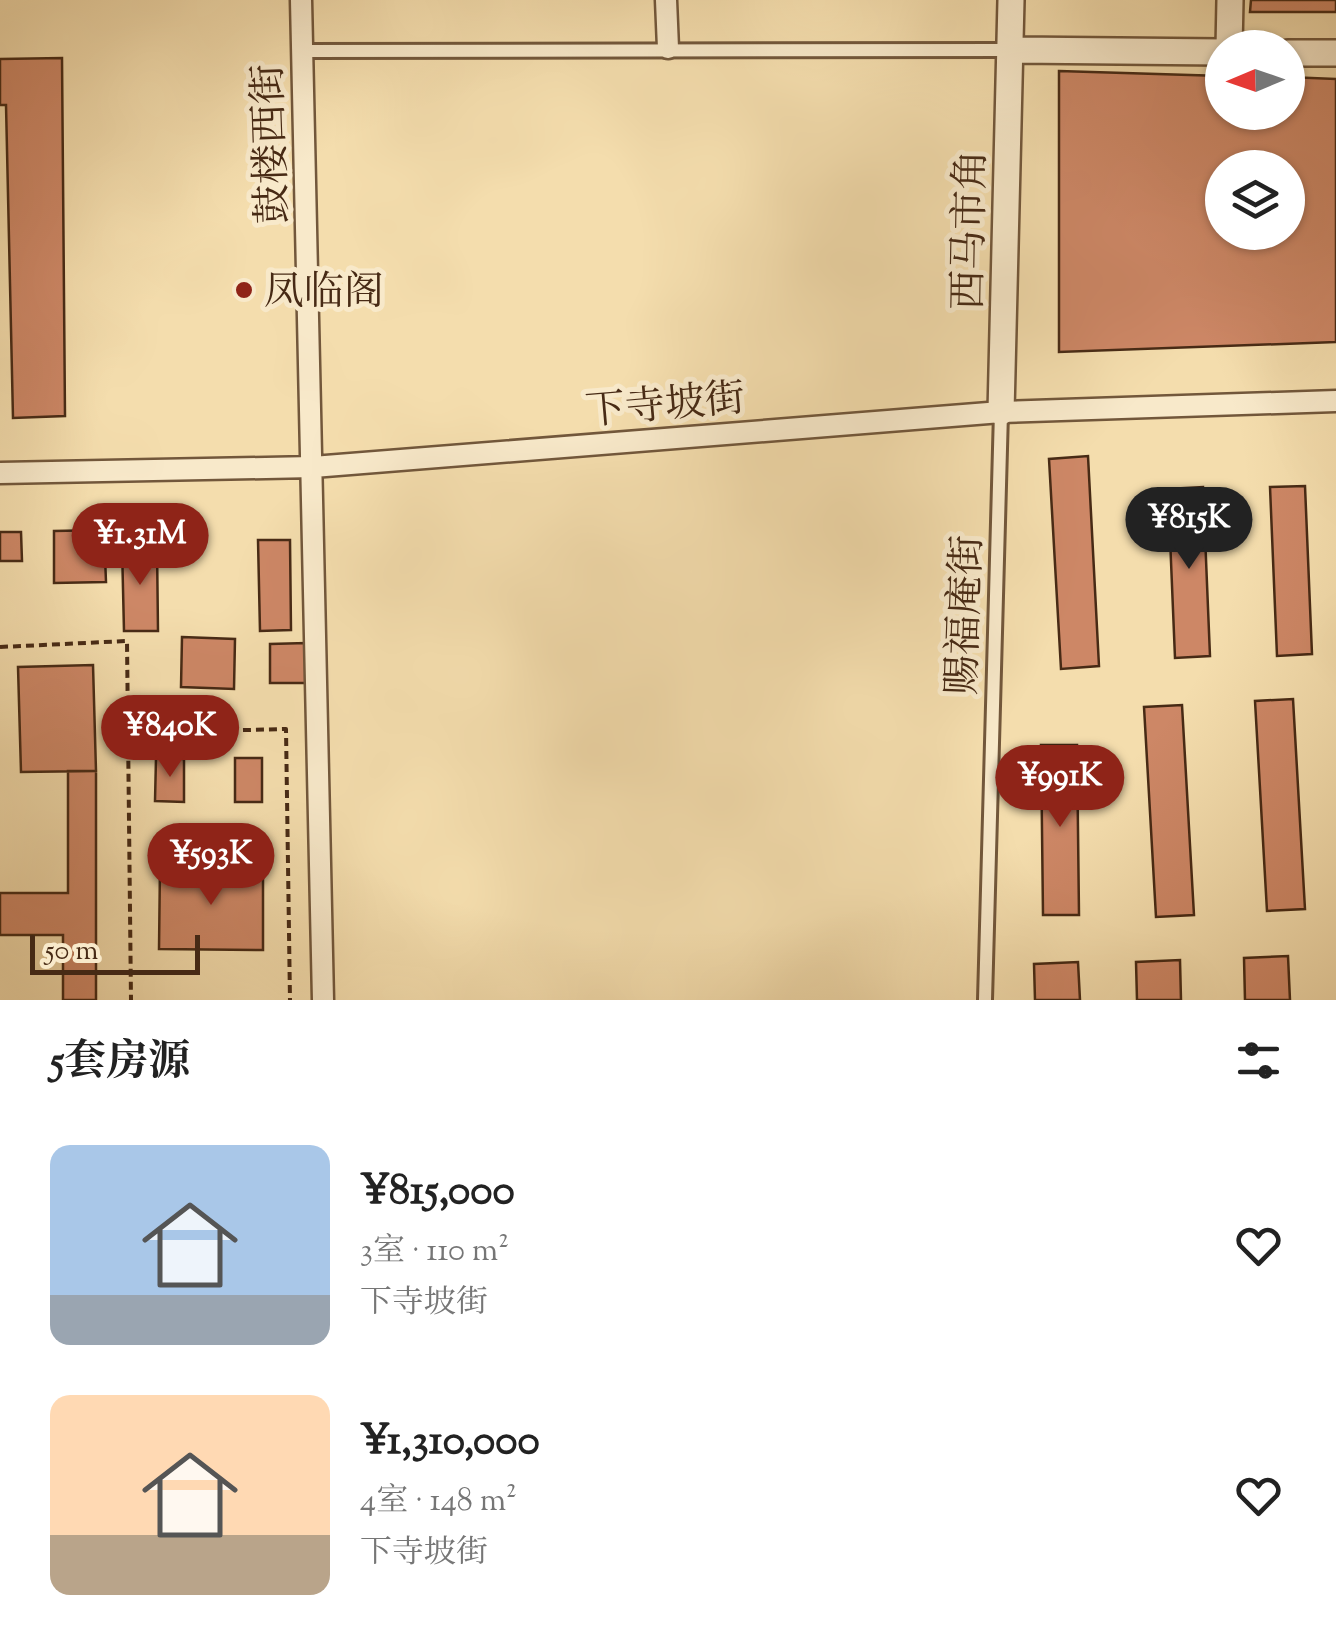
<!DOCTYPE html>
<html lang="zh">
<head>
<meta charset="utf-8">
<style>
	body { margin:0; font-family:"Sorts Mill Goudy","Noto Serif SC",serif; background:#f2f2f2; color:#222; height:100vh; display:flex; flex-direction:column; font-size:38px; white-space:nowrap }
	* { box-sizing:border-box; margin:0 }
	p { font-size:32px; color:#767676 }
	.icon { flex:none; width:55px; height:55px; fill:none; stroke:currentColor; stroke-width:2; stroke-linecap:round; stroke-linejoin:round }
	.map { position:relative; height:1000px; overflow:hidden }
	.drawer { display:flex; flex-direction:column; background:#fff; flex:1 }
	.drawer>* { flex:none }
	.needle { width:65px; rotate:268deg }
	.controls { position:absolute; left:1205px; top:30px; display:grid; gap:20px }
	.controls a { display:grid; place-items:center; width:100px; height:100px; border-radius:50%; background:#fff; box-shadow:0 2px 8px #0004; font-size:50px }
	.scale { position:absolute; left:30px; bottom:25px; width:170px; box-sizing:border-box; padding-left:10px; border:5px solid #472a15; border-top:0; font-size:28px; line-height:35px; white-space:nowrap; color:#472a15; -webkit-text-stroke:8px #f8e9ca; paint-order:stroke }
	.price { position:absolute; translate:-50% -85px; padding:0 22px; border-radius:35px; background:#8f2418; color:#fff; font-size:32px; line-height:65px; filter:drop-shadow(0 2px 5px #0008) }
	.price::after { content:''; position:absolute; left:50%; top:60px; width:30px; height:22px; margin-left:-15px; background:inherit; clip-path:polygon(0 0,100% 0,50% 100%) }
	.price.active { background:#222; color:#fff }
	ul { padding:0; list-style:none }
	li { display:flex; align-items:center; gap:30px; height:250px; padding:0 50px }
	li span { display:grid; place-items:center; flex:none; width:280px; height:200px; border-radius:20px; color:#555 }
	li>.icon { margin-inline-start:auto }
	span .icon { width:120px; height:120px; fill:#fffc; stroke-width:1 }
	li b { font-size:42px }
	h2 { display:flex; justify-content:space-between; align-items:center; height:120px; padding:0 50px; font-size:42px }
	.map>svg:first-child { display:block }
</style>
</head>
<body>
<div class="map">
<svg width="1336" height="1000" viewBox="0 0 1336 1000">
	<rect width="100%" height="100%" fill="#f4ddad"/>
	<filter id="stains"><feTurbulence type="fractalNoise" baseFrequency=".002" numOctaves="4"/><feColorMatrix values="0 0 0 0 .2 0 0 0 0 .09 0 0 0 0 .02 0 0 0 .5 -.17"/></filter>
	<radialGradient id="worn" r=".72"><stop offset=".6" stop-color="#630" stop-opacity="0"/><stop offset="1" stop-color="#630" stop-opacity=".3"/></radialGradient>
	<!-- building -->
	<path fill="#cd8766" stroke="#472a15" stroke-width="2.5" fill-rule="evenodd" d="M1251 0H1336V12H1250Z
		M62 58 65 416 13 418 6 105H0V59Z
		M1059 71 1222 76V112H1288V77L1336 79V342L1059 352ZM1222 168H1288V232H1222Z
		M1088 456 1099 666 1061 669 1049 459Z
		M1305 486 1312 654 1277 656 1270 487Z
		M1203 487 1210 656 1175 658 1168 489Z
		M104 530 106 582 54 583V531Z
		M0 532H21L22 561H0Z
		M258 540H290L291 630 260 631Z
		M122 546H157L158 631H124Z
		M182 637 235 639 234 689 181 687Z
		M306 643 307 683H270V644Z
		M93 665 96 771 21 772 18 667Z
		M1293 699 1305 909 1267 911 1255 701Z
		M1182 705 1194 915 1156 917 1144 707Z
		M1041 745H1077L1079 915H1043Z
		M156 758 184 759V802L155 801Z
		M235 758H262V802H235Z
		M68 771H96V1000H63V935H0V893H68Z
		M160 866 263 867V950L159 949Z
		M1288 956 1290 1000H1245L1244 958Z
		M1180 960 1181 1000H1137L1136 962Z
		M1078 962 1080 1000H1035L1034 964Z"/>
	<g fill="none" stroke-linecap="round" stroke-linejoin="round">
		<!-- service casing -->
		<g stroke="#72573b" stroke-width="18">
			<path id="service" d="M302 51 1010 50
				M985 1000 1001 412"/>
		</g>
		<!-- pedestrian casing -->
		<g stroke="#72573b" stroke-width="25">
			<path id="pedestrian" d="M301 0 323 1000
				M666 0 668 48
				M0 473 313 467 1001 412 1336 401"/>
		</g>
		<!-- minor casing -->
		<g stroke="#72573b" stroke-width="30">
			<path id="minor" d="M1229 48 1230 0
				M1010 50 1222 52
				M1288 53H1336
				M1001 412 1011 0"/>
		</g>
		<!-- path -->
		<path stroke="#472a15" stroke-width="4" stroke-dasharray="8 5" stroke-linecap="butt" d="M0 647 127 641 131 1000
			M126 733 286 729 290 1000"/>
		<!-- service -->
		<use href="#service" stroke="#f8e9ca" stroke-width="12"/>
		<!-- pedestrian -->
		<use href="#pedestrian" stroke="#f8e9ca" stroke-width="20"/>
		<!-- minor -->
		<use href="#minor" stroke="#f8e9ca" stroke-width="25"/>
	</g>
	<!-- markers -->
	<circle fill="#8f2418" stroke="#f8e9ca" stroke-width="4" cx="244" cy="290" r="10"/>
	<g text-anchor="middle" stroke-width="10" stroke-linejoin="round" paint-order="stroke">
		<!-- street labels -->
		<g font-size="40" fill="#472a15" stroke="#f8e9ca">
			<text transform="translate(269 144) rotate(-92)" y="14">鼓楼西街</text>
			<text transform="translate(968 230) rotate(-89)" y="14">西马市角</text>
			<text transform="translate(665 403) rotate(-5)" y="14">下寺坡街</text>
			<text transform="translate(963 615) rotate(-88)" y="14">赐福庵街</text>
		</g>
		<!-- poi labels -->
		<g font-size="40" fill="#472a15" stroke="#f8e9ca" text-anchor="start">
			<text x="264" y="304">凤临阁</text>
		</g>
	</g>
	<rect width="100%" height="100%" filter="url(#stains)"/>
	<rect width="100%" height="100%" fill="url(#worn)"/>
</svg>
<div class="controls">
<a><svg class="needle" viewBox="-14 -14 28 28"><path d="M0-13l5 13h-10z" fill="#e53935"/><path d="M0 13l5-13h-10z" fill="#767676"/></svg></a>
<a><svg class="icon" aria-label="layers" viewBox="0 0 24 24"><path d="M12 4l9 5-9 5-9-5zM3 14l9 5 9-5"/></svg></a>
</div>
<div class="scale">50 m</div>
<b class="price active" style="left:1189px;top:572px">¥815K</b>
<b class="price" style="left:140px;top:588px">¥1.31M</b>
<b class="price" style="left:170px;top:780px">¥840K</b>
<b class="price" style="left:1060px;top:830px">¥991K</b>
<b class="price" style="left:211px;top:908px">¥593K</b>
</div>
<section class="drawer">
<h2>5套房源<svg class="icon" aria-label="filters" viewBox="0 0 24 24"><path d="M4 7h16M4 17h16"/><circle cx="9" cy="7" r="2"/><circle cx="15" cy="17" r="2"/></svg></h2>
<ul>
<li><span style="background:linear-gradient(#a9c7e8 75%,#9aa5b1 0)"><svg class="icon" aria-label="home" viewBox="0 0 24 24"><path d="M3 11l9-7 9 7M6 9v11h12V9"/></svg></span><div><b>¥815,000</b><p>3室 · 110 m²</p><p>下寺坡街</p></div><svg class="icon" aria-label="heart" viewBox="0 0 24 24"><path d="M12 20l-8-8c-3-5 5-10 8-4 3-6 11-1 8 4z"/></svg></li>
<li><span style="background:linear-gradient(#ffd9b3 70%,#b9a48a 0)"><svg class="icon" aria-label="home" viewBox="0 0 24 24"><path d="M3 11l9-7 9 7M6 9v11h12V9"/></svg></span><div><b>¥1,310,000</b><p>4室 · 148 m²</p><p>下寺坡街</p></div><svg class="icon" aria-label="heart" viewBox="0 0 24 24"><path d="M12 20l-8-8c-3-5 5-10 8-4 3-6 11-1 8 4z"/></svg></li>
</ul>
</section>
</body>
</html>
